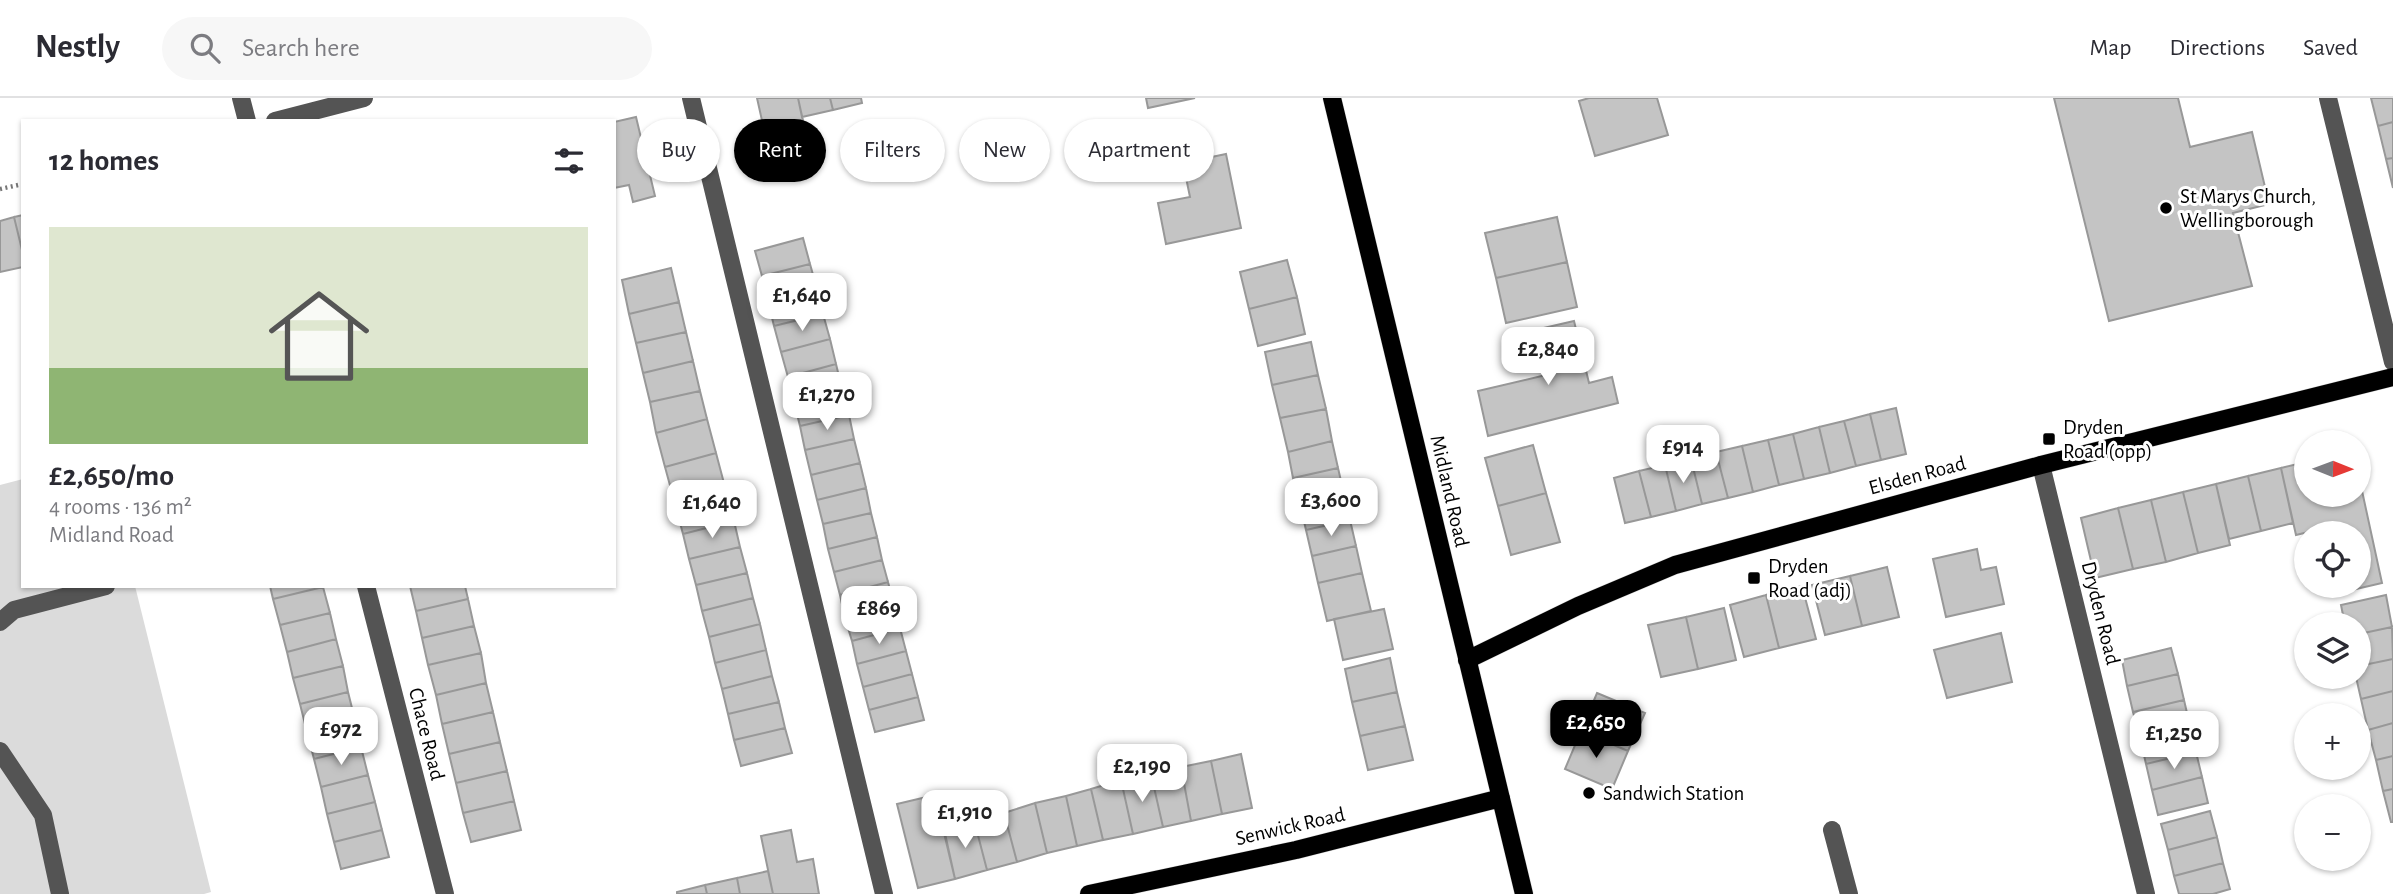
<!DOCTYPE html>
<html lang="en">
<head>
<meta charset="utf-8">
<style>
	body { margin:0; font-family:"Alegreya Sans",sans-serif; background:#f7f7f7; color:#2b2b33; height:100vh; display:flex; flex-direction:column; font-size:26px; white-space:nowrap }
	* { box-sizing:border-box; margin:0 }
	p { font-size:23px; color:#7c7c81 }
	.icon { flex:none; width:38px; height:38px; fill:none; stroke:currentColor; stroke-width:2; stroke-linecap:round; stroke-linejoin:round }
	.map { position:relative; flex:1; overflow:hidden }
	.details { position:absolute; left:21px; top:21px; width:595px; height:469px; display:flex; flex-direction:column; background:#fff; border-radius:0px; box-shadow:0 2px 5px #0004 }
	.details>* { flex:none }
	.hud { position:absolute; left:637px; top:21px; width:665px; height:63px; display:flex; gap:14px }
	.needle { width:46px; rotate:91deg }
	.tools { position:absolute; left:2294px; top:332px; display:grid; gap:14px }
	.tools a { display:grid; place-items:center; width:77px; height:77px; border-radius:50%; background:#fff; box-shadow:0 2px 5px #0004; font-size:35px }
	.price { position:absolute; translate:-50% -60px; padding:0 16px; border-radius:14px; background:#fff; color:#222; font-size:23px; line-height:46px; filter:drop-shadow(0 2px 4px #0008) }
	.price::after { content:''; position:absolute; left:50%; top:42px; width:21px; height:16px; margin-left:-10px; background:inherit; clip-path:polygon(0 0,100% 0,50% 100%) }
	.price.on { background:#000; color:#fff }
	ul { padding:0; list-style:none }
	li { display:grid; align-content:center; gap:14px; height:371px; padding:0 28px }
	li+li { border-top:2px solid #e1e1e2 }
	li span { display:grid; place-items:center; height:217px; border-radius:0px; color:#555 }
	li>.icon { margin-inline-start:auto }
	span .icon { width:126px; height:126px; fill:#fffc; stroke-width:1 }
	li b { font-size:30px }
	h2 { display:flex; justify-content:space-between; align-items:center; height:84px; padding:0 28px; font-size:30px }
	.chip { padding:0 24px; border-radius:32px; background:#fff; box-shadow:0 2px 5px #0004; font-size:24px; line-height:63px }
	.chip.on { background:#000; color:#fff }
	header { display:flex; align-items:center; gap:42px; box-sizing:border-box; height:98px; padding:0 35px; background:#fff; border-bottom:2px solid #e1e1e2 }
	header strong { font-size:33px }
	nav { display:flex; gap:38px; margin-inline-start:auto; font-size:24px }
	.search { width:490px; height:63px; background:#f7f7f7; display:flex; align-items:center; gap:18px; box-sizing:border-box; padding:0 24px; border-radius:38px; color:#7c7c81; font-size:26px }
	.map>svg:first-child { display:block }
</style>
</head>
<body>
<header>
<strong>Nestly</strong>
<div class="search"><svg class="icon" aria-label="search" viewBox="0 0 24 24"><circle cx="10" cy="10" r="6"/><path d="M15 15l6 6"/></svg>Search here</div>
<nav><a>Map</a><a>Directions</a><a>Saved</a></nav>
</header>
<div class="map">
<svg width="2393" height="796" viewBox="0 0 2393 796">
	<rect width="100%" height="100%" fill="#fff"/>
	<!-- green -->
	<path fill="#dbdbdb" d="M23 381V488H135L211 794 204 796H0V387Z"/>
	<!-- building -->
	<path fill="#c4c4c4" stroke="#989898" stroke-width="2" d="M757 0H798L804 27 765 36Z
		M798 0H830L833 12 802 19Z
		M830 0H861L862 5 833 12Z
		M1146 0H1195L1148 10Z
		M1589 0H1657L1668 37 1595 58 1579 3Z
		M2054 0H2178L2190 49 2252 34 2269 106 2233 115 2252 188 2109 223Z
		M2371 0H2393V24L2378 28Z
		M636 19 655 98 633 104 629 87 614 90V24Z
		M2393 24V60L2386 61 2378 28Z
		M1226 56 1241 130 1166 146 1158 105 1190 99 1183 65Z
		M2393 60V90L2386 61Z
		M23 117V156L14 119Z
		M14 119 23 156V169L0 174V123Z
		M1557 119 1567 164 1496 180 1485 135Z
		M803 140 810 166 762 178 755 153Z
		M1287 162 1297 199 1249 211 1240 174Z
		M1567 164 1577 209 1506 225 1496 180Z
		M810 166 817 191 768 203 762 178Z
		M671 170 679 204 629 216 622 182Z
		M817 191 823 216 774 228 768 203Z
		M1297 199 1305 236 1258 248 1249 211Z
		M679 204 686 234 636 245 629 216Z
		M823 216 830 241 781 254 774 228Z
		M1574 223 1589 285 1612 279 1618 305 1488 338 1478 293 1546 277 1535 232Z
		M686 234 693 263 643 275 636 245Z
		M830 241 836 266 788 279 781 254Z
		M1311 244 1318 277 1272 287 1265 254Z
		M693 263 700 293 650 304 643 275Z
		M836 266 842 291 794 304 788 279Z
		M1318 277 1326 311 1280 320 1272 287Z
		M842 291 849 317 800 328 794 304Z
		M700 293 707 321 656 335 650 304Z
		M1896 310 1906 356 1881 362 1870 316Z
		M1326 311 1332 343 1288 354 1280 320Z
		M1870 316 1881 362 1856 368 1844 323Z
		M849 317 854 341 805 352 800 328Z
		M707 321 716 355 665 369 656 335Z
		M1844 323 1856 368 1830 375 1819 329Z
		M1819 329 1830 375 1804 381 1793 336Z
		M1793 336 1804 381 1779 387 1768 342Z
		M854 341 860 365 811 377 805 352Z
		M1768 342 1779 387 1753 394 1742 348Z
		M1332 343 1338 370 1293 380 1288 354Z
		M1533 347 1546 395 1498 408 1485 360Z
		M1742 348 1753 394 1728 400 1716 354Z
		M1716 354 1728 400 1702 406 1691 361Z
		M716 355 725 389 674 402 665 369Z
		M1691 361 1702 406 1676 413 1665 367Z
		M2306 364V397H2359V379L2382 485 2339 495 2338 488H2359V436H2326L2325 430 2296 437 2281 370Z
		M860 365 866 390 817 402 811 377Z
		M1665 367 1676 413 1651 419 1639 373Z
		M1338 370 1344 396 1300 406 1293 380Z
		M2281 370 2293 425 2261 433 2248 378Z
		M1639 373 1651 419 1625 425 1614 380Z
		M2248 378 2261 433 2229 441 2216 386Z
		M2216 386 2230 447 2198 455 2183 394Z
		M725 389 734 423 683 436 674 402Z
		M866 390 871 415 823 426 817 402Z
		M2183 394 2198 455 2166 464 2151 402Z
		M1546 395 1560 444 1511 457 1498 408Z
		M1344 396 1350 422 1306 432 1300 406Z
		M2151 402 2166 464 2133 471 2118 410Z
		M2118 410 2133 471 2095 480 2081 420Z
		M871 415 877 439 828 451 823 426Z
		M1350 422 1356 448 1312 458 1306 432Z
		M734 423 740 449 689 461 683 436Z
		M877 439 882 462 834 474 828 451Z
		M1356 448 1362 475 1318 485 1312 458Z
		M740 449 747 475 696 487 689 461Z
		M1977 451 1981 472 1996 469 2004 506 1946 519 1933 461Z
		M882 462 888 484 840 497 834 474Z
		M1887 469 1899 519 1862 528 1850 478Z
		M747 475 753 500 702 513 696 487Z
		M1362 475 1371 513 1327 523 1318 485Z
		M1850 478 1862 528 1825 537 1812 487Z
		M888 484 894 507 845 520 840 497Z
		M270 488H323V489L273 501Z
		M410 488H465L468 501 416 513Z
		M1802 488 1816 541 1779 550 1766 497Z
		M323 489 330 515 280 527 273 501Z
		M1766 497 1779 550 1744 559 1730 507Z
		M2386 497 2392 529 2359 536V527H2345L2341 507Z
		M753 500 760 526 709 539 702 513Z
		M468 501 474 528 422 540 416 513Z
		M894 507 900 530 852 543 845 520Z
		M1724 510 1736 562 1698 571 1686 519Z
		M1384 511 1393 551 1343 562 1334 521Z
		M330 515 336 541 287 554 280 527Z
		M1686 519 1698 571 1661 579 1648 527Z
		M760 526 766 552 715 565 709 539Z
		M474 528 481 555 428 567 422 540Z
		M2392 529 2393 561 2359 568V536Z
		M900 530 906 553 857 566 852 543Z
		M2001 535 2012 584 1947 600 1934 552Z
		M336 541 343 568 293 580 287 554Z
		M2171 550 2178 576 2127 588 2122 562Z
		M766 552 772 578 722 591 715 565Z
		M906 553 912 576 863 589 857 566Z
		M481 555 486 585 436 597 428 567Z
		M1390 560 1397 594 1352 604 1345 571Z
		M2393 561V593L2361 601 2356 579H2359V568Z
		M343 568 348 594 300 606 293 580Z
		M912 576 918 599 869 612 863 589Z
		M2178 576 2184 602 2133 614 2127 588Z
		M772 578 779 604 728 616 722 591Z
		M486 585 493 614 442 626 436 597Z
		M2393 593V625L2368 632 2361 601Z
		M348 594 355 622 307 634 300 606Z
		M1397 594 1405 628 1360 638 1352 604Z
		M1597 595 1645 615 1628 653 1581 633Z
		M918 599 924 622 875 634 869 612Z
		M2184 602 2190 628 2140 640 2133 614Z
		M779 604 785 630 734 642 728 616Z
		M493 614 500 644 449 656 442 626Z
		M355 622 361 649 314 661 307 634Z
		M2393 625V658L2376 662 2368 632Z
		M1405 628 1413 662 1368 672 1360 638Z
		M2190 628 2196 654 2146 666 2140 640Z
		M785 630 792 655 741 668 734 642Z
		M1581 633 1628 653 1612 691 1565 671Z
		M500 644 507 673 456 685 449 656Z
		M361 649 368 677 321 689 314 661Z
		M2196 654 2202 679 2152 692 2146 666Z
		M1241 656 1252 710 1222 716 1211 663Z
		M2393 658V691L2383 693 2376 662Z
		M1211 663 1222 716 1191 723 1181 669Z
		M1181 669 1191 723 1163 729 1151 676Z
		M507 673 514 703 463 715 456 685Z
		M1151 676 1163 729 1133 736 1121 682Z
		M368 677 375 704 327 716 321 689Z
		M2202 679 2208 705 2158 717 2152 692Z
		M1121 682 1133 736 1103 742 1091 691Z
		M1091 691 1103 742 1077 748 1066 698Z
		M2393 691V724H2391L2383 693Z
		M935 697 955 781 918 790 897 706Z
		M1066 698 1077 748 1047 755 1035 705Z
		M514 703 521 732 471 744 463 715Z
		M375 704 382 732 334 744 327 716Z
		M1035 705 1047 755 1017 764 1004 715Z
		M2210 713 2217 739 2168 752 2161 726Z
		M1004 715 1017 764 987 772 974 722Z
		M974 722 987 772 955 781 944 731Z
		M382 732 389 759 341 771 334 744Z
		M791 732 797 764 813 761 819 796H773L761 738Z
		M2217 739 2223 765 2174 778 2168 752Z
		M2223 765 2230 791 2213 796H2179L2174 778Z
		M768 773 773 796H740L737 780Z
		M737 780 740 796H707L705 787Z
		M705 787 707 796H677V794Z"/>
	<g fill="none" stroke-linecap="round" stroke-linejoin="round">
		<!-- major casing -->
		<g stroke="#dbdbdb" stroke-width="19">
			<path id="major" d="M1332 0 1524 796
				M1467 562 1578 508 1675 467 2041 367 2393 279
				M1089 796 1296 752 1501 700"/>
		</g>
		<!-- path -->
		<path stroke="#767676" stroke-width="4.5" stroke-dasharray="2 3.5" stroke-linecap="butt" d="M0 91 23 86"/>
		<!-- minor -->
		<path stroke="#545454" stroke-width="18" d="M241 0 247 23
			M691 0 884 796
			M2328 0 2393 264
			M275 23 364 0
			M2041 367 2146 796
			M366 488 445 796
			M0 524 14 512 106 488
			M0 653 43 717 60 796
			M1832 732 1849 796"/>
		<!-- major -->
		<use href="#major" stroke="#000" stroke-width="18"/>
	</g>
	<!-- markers -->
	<g fill="#000" stroke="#fff" stroke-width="2.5">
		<circle cx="2166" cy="110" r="7"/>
		<rect x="2042" y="334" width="14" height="14" rx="3.5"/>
		<rect x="1747" y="473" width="14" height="14" rx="3.5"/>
		<circle cx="1589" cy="695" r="7"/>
	</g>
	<g text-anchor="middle" stroke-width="6" stroke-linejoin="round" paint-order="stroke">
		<!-- poi labels -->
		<g font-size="21" fill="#000" stroke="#fff" text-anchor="start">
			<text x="2180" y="105">St Marys Church,<tspan x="2180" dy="24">Wellingborough</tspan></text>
			<text x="2063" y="336">Dryden<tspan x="2063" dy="24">Road (opp)</tspan></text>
			<text x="1768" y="475">Dryden<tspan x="1768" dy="24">Road (adj)</tspan></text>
			<text x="1603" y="702">Sandwich Station</text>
		</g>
		<!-- street labels -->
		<g font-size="21" fill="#000" stroke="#fff">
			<text transform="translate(1917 377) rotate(-15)" y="7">Elsden Road</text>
			<text transform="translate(1450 393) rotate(77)" y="7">Midland Road</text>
			<text transform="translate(2101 515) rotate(76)" y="7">Dryden Road</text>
			<text transform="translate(427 636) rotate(76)" y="7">Chace Road</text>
			<text transform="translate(1290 728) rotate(-13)" y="7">Senwick Road</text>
		</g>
	</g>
</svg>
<div class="tools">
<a><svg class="needle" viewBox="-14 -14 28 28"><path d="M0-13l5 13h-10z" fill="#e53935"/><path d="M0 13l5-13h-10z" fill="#7c7c81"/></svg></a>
<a><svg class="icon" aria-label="locate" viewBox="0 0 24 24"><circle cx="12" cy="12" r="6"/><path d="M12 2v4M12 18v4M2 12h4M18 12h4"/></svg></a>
<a><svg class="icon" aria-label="layers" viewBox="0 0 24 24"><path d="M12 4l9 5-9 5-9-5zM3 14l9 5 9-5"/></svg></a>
<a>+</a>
<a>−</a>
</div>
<b class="price" style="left:802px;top:235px">£1,640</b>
<b class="price" style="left:1548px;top:289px">£2,840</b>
<b class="price" style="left:827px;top:334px">£1,270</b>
<b class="price" style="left:1683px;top:387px">£914</b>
<b class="price" style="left:1331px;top:440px">£3,600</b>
<b class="price" style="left:712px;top:442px">£1,640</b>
<b class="price" style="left:879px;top:548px">£869</b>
<b class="price on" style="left:1596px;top:662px">£2,650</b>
<b class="price" style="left:341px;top:669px">£972</b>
<b class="price" style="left:2174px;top:673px">£1,250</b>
<b class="price" style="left:1142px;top:706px">£2,190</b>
<b class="price" style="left:965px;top:752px">£1,910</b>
<div class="hud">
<a class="chip">Buy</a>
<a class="chip on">Rent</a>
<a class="chip">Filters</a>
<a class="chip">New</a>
<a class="chip">Apartment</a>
</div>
<section class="details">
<h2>12 homes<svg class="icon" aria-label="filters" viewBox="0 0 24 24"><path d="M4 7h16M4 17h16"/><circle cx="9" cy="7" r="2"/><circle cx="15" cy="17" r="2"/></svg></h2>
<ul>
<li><span style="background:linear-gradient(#dfe7d0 65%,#8fb573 0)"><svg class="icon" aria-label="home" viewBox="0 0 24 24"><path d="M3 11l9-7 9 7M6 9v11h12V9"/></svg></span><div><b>£2,650/mo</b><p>4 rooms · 136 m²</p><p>Midland Road</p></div></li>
</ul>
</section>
</div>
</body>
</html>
